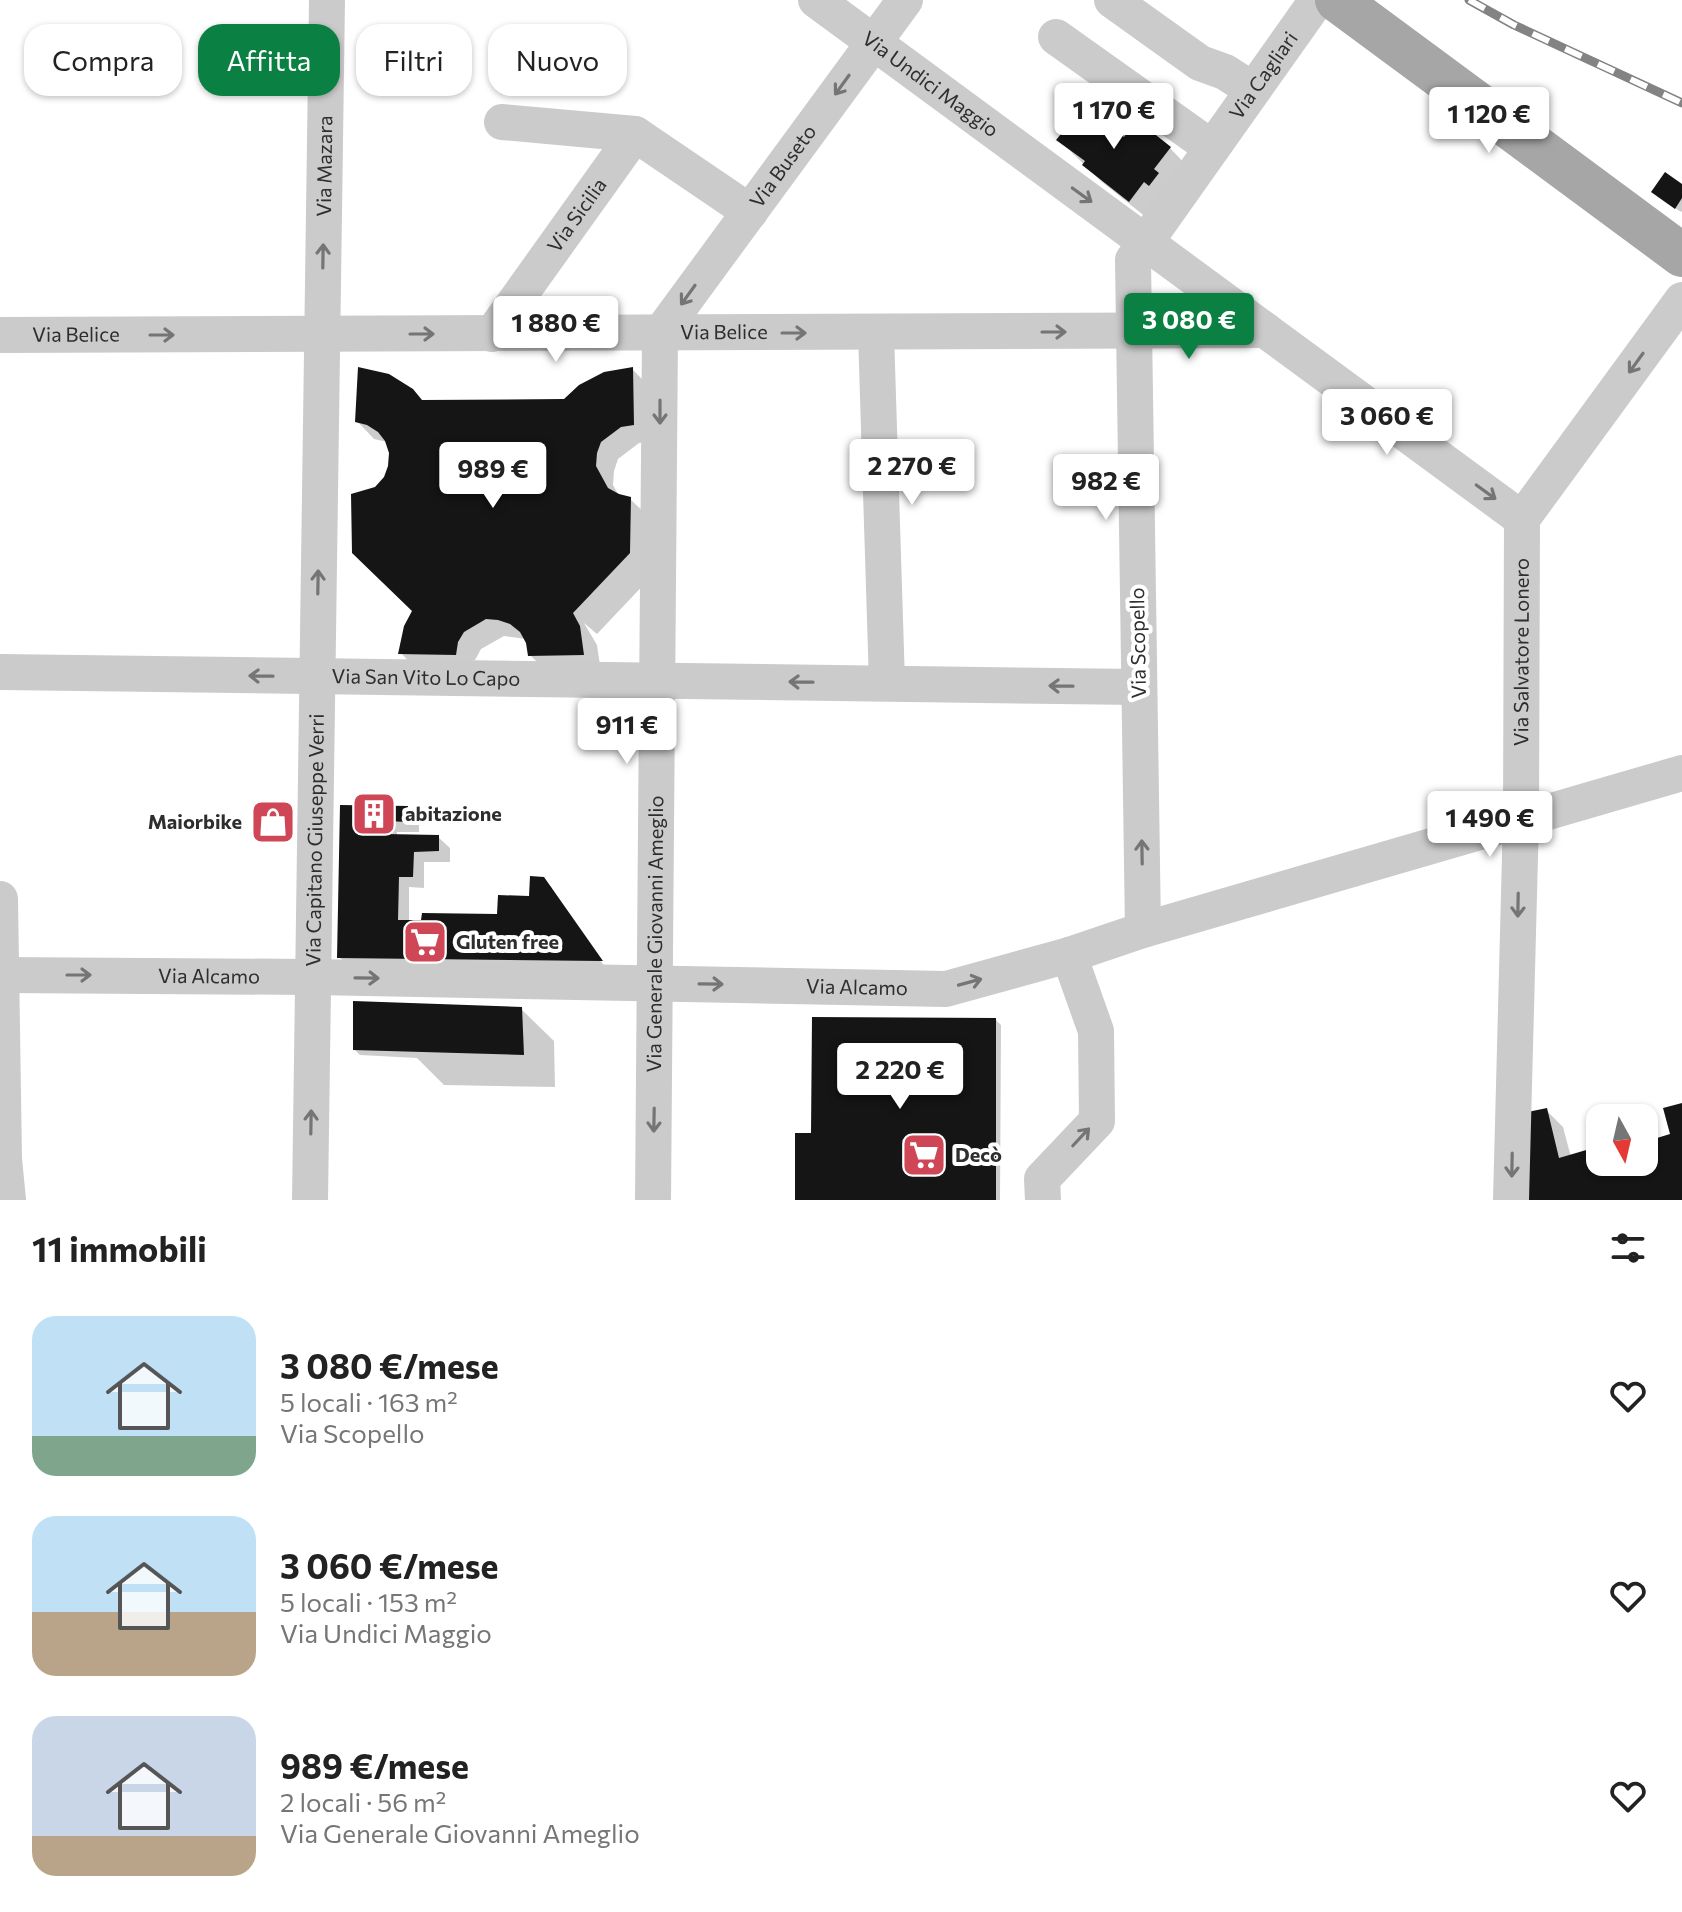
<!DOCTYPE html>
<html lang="it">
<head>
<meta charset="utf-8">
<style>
	body { margin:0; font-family:Commissioner,sans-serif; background:#f6f6f6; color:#222; height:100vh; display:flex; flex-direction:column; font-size:30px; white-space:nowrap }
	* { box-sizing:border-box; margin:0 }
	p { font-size:26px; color:#767676 }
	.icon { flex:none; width:44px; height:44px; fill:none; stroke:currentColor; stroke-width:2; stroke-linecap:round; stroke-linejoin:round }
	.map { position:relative; height:1200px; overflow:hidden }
	.sheet { display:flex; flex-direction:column; background:#fff; flex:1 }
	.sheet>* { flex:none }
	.top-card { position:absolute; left:24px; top:24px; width:800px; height:72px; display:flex; gap:16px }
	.needle { width:52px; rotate:172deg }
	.buttons { position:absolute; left:1586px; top:1104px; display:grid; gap:16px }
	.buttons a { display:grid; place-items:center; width:72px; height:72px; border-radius:16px; background:#fff; box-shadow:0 2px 6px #0004; font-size:40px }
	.price { position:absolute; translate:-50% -68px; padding:0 18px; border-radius:8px; background:#fff; color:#222; font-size:26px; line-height:52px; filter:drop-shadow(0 2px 4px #0008) }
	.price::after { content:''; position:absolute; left:50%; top:48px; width:24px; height:18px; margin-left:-12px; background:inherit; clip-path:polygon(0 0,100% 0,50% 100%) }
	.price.current { background:#0b8043; color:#fff }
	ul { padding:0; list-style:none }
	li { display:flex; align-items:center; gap:24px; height:200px; padding:0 32px }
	li span { display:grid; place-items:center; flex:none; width:224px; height:160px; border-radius:24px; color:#555 }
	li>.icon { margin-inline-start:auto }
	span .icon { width:96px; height:96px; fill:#fffc; stroke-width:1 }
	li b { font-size:34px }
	h2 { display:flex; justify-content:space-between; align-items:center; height:96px; padding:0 32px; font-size:34px }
	.pill { padding:0 28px; border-radius:24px; background:#fff; box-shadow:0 2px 6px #0004; font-size:28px; line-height:72px }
	.pill.current { background:#0b8043; color:#fff }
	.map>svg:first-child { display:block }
</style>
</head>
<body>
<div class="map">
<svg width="1682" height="1200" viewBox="0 0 1682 1200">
	<rect width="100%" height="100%" fill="#fff"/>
	<!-- shadow -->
	<path fill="#0003" d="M1059 140H1124L1170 148 1187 166 1147 218 1102 182Z
		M1682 186V211L1681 212 1659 197Z
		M632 369 649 386 650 442 639 443 618 459 614 471 613 485 619 496 630 499 648 516 651 577 597 634 584 623 597 645 601 672H547L530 655 526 639 504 636 481 649 475 660 418 671 401 653 415 611 376 488 385 478 390 466 391 453 387 442 374 439 357 421 423 402 565 401Z
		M342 807 407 808 419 820V832H397V836L438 837 450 848V862H424V888L409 887V922L499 916 531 898 543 879 552 888H549L607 970 351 968 339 957Z
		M521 1009 554 1041 555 1087 444 1085 417 1058 360 1055 355 1050Z
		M996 1020 1001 1025 1000 1200H797L813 1135Z
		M1682 1105V1200H1525L1546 1110 1563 1127 1571 1157 1600 1148V1162H1644V1136L1646 1143 1673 1135Z"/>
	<!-- building -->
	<path fill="#151515" d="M1082 105 1124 137 1137 120 1171 147 1154 169 1159 173 1149 186 1144 182 1129 202 1082 165 1085 161 1056 140 1066 128 1060 123 1070 111 1074 115Z
		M1665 172 1682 184V198L1675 209 1651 192Z
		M358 367 389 374 413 389 422 400 564 399 579 385 604 372 633 367 634 425 621 427 601 442 597 453 596 466 608 488 619 494 631 497 630 553 573 613 580 626 584 655 528 656 526 643 520 632 510 624 498 620 486 619 464 632 458 642 456 655 398 654 404 626 412 611 352 553 351 494 375 487 384 477 388 466 389 453 385 441 378 432 367 425 355 422Z
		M340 805 408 806V822L386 821 385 834 439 835V851L414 852 413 877H399L398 920H421L422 913 497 914 498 895 529 896 530 876 544 877 603 961 337 958Z
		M353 1001 522 1007 524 1055 353 1050Z
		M812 1017 996 1018V1200H795V1133H811Z
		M1682 1103V1200H1523V1113L1547 1108 1559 1158 1600 1146V1162H1644V1142L1670 1134 1663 1108Z
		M1625 1109 1628 1118H1597V1117Z"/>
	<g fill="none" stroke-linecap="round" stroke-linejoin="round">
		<!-- minor -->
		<g stroke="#cbcbcb" stroke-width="36">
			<path id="s1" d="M816 0 1522 519"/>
			<path d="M1112 0 1200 63 1225 72 1253 90"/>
			<path d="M1056 37 1212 148"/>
			<path d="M502 122 635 134 750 212"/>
			<path d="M876 333 887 683"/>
			<path id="s2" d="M492 334 635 134"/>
			<path id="s3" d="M0 335 1265 330"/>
			<path id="s4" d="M0 672 1139 687"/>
			<path d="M0 899 4 1159 8 1200"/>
			<path id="s5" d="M1143 930 1133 260 1317 0"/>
			<path id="s6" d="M1 975 313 977 946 989 1069 955 1143 930 1682 773"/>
			<path id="s7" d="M310 1200 327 0"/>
			<path id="s8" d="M653 1200 660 334 905 0"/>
			<path d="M1043 1200 1042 1179 1097 1121 1096 1031 1069 955"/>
			<path id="s9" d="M1511 1200 1521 818 1522 519 1682 300"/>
		</g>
		<!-- major -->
		<path stroke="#a6a6a6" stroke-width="44" d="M1337 0 1682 255"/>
		<!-- rail casing -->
		<g stroke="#838383" stroke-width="9">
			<path id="rail" d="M1469 0 1514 25 1682 103"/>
		</g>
		<!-- rail -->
		<use href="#rail" stroke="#fff" stroke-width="6" stroke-dasharray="18" stroke-linecap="butt"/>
	</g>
	<!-- one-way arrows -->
	<defs><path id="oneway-shaft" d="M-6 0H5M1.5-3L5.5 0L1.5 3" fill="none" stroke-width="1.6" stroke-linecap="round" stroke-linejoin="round" transform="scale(2)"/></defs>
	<g stroke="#757575">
		<use href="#oneway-shaft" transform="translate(842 85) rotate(126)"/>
		<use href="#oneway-shaft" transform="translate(1082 195) rotate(36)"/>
		<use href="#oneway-shaft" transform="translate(323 256) rotate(-89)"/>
		<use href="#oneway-shaft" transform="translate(688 295) rotate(126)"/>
		<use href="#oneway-shaft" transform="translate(1054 332)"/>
		<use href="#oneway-shaft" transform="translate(794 333)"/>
		<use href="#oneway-shaft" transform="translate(422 334)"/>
		<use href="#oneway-shaft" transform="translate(162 335)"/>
		<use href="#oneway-shaft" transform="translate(1636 363) rotate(126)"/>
		<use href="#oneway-shaft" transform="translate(660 412) rotate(90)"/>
		<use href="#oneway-shaft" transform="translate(1486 492) rotate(36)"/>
		<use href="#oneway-shaft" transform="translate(318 582) rotate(-89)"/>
		<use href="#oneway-shaft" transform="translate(261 676) rotate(-179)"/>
		<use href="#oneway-shaft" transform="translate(801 682) rotate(-179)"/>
		<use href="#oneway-shaft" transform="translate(1061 686) rotate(-179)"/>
		<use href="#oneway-shaft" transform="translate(1142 852) rotate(-91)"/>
		<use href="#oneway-shaft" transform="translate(1518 905) rotate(91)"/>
		<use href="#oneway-shaft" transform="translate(79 975)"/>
		<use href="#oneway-shaft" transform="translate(367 978) rotate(1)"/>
		<use href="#oneway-shaft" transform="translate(970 982) rotate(-15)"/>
		<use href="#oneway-shaft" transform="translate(711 984) rotate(1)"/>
		<use href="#oneway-shaft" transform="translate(654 1120) rotate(91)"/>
		<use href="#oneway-shaft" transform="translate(311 1122) rotate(-89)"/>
		<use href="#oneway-shaft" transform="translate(1081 1137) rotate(-47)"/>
		<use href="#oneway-shaft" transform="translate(1512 1165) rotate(91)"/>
	</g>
	<!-- icons -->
	<defs>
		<g id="building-square" transform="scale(2.3)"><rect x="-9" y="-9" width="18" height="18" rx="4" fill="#cf4657" stroke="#fff"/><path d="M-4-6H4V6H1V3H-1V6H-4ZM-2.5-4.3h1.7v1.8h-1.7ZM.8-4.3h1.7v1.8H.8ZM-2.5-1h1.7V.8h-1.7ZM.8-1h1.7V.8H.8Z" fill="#fff"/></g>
		<g id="shop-square" transform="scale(2.3)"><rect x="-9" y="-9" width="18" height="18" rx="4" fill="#cf4657" stroke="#fff"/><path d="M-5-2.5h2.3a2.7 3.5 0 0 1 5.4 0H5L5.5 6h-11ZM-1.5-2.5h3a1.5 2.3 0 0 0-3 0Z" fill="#fff"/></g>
		<g id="supermarket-square" transform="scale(2.3)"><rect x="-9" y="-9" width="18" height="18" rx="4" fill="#cf4657" stroke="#fff"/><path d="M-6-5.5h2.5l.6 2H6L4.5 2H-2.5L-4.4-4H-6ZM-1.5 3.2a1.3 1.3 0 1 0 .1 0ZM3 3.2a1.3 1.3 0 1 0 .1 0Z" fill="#fff"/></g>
	</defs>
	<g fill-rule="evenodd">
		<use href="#building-square" x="374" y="814"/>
		<use href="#shop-square" x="273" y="822"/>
		<use href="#supermarket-square" x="425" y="942"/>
		<use href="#supermarket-square" x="924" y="1155"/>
	</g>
	<g text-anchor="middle" stroke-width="8" stroke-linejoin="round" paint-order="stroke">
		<!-- street labels -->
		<g font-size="20" fill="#2e2e2e" stroke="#fff">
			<text dy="7" stroke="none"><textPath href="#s5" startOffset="896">Via Cagliari</textPath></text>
			<text dy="7" stroke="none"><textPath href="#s1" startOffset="142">Via Undici Maggio</textPath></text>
			<text dy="7" stroke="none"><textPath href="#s7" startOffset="1034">Via Mazara</textPath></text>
			<text dy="7" stroke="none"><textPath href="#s8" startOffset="1074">Via Buseto</textPath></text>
			<text dy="7" stroke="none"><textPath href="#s2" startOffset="146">Via Sicilia</textPath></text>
			<text dy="7" stroke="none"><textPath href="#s3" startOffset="724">Via Belice</textPath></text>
			<text dy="7" stroke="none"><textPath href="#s3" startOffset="76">Via Belice</textPath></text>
			<text transform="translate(1138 643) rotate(-91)" y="7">Via Scopello</text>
			<text dy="7" stroke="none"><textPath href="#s9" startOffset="548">Via Salvatore Lonero</textPath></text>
			<text dy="7" stroke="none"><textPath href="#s4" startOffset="426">Via San Vito Lo Capo</textPath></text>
			<text dy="7" stroke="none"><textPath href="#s7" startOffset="360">Via Capitano Giuseppe Verri</textPath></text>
			<text dy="7" stroke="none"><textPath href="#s8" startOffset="266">Via Generale Giovanni Ameglio</textPath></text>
			<text dy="7" stroke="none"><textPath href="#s6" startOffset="208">Via Alcamo</textPath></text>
			<text dy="7" stroke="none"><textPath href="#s6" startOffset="856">Via Alcamo</textPath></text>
		</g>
		<!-- poi labels -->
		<g font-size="20" font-weight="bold" fill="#2e2e2e" stroke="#fff" text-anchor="start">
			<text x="405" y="821">abitazione</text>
			<text x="242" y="829" text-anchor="end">Maiorbike</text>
			<text x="456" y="949">Gluten free</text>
			<text x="955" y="1162">Decò</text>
		</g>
	</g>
</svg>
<div class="buttons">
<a><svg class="needle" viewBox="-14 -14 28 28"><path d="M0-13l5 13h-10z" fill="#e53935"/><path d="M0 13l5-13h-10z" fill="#767676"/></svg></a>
</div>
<b class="price" style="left:1114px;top:151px">1 170 €</b>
<b class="price" style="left:1489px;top:155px">1 120 €</b>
<b class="price current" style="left:1189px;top:361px">3 080 €</b>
<b class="price" style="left:556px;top:364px">1 880 €</b>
<b class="price" style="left:1387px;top:457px">3 060 €</b>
<b class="price" style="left:912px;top:507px">2 270 €</b>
<b class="price" style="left:493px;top:510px">989 €</b>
<b class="price" style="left:1106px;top:522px">982 €</b>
<b class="price" style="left:627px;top:766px">911 €</b>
<b class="price" style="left:1490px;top:859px">1 490 €</b>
<b class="price" style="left:900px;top:1111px">2 220 €</b>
<div class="top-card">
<a class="pill">Compra</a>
<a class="pill current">Affitta</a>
<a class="pill">Filtri</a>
<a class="pill">Nuovo</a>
</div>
</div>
<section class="sheet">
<h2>11 immobili<svg class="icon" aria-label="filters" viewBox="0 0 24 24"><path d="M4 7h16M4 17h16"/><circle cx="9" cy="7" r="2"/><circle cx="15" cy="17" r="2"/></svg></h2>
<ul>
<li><span style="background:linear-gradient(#bfe0f5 75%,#7fa58c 0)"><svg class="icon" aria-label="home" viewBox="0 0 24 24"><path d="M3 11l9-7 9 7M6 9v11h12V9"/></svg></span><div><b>3 080 €/mese</b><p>5 locali · 163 m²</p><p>Via Scopello</p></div><svg class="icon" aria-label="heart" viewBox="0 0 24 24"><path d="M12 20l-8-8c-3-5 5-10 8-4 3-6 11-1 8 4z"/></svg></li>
<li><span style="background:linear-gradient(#bfe0f5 60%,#b9a48a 0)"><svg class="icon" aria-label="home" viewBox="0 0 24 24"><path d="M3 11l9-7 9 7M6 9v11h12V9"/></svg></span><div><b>3 060 €/mese</b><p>5 locali · 153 m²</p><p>Via Undici Maggio</p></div><svg class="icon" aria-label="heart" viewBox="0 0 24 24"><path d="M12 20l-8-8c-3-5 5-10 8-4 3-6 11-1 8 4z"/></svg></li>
<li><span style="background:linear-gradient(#c9d6e8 75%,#b9a48a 0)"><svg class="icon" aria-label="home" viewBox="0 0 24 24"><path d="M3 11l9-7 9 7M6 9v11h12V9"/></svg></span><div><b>989 €/mese</b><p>2 locali · 56 m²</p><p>Via Generale Giovanni Ameglio</p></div><svg class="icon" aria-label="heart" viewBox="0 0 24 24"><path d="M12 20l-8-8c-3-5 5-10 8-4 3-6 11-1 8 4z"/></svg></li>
</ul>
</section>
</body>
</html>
